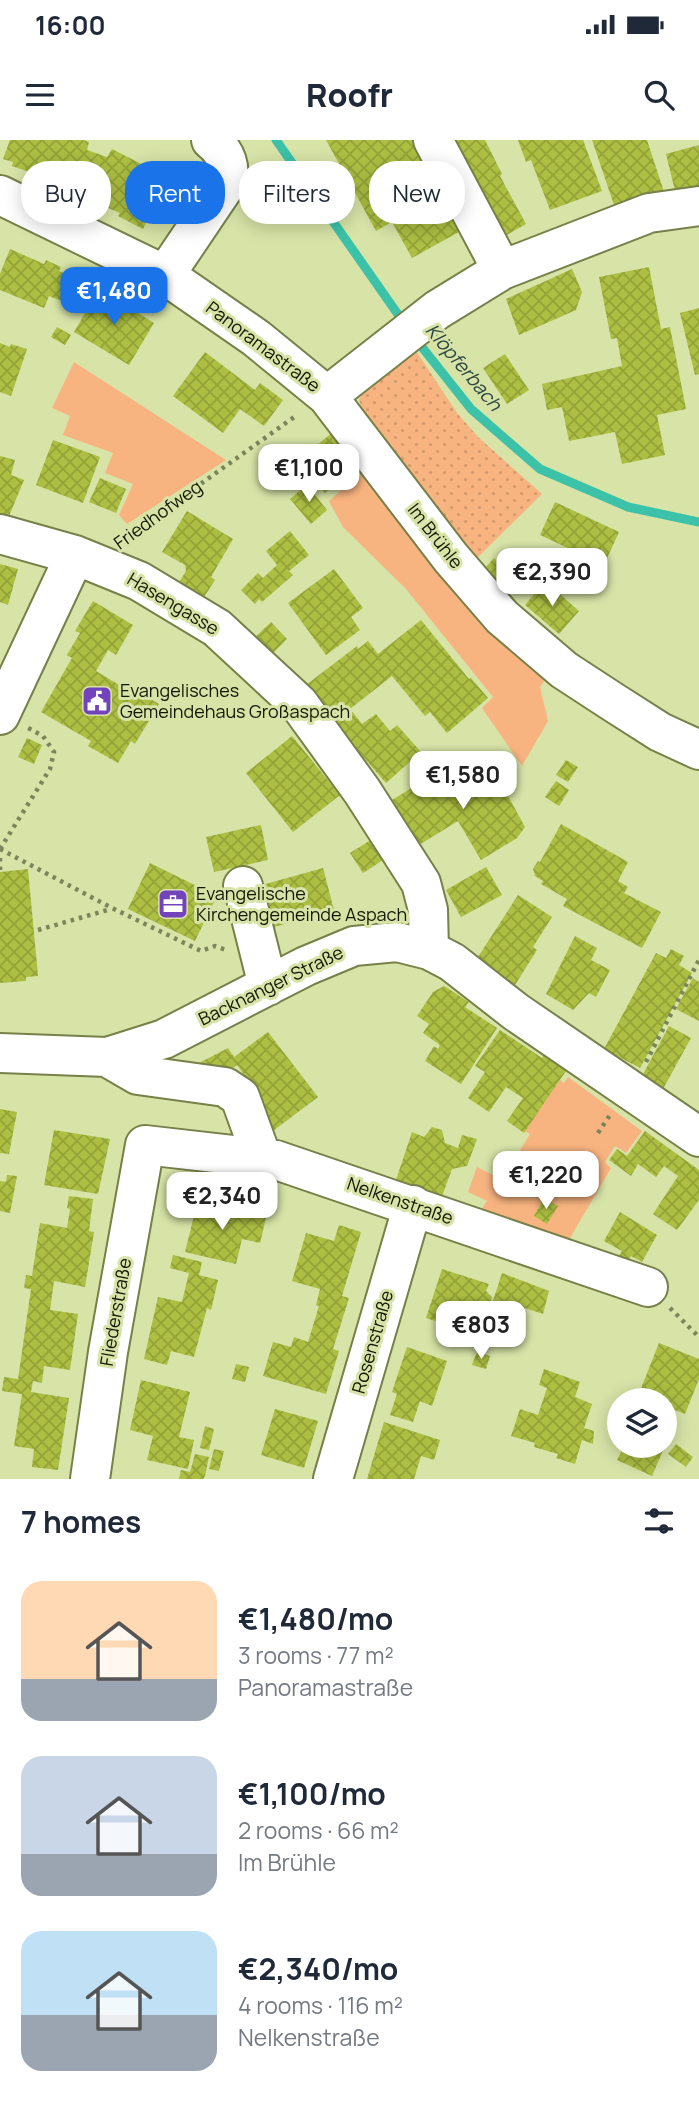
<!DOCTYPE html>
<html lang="en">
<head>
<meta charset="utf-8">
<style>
	body { margin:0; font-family:Manrope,sans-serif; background:#f2f2f3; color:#1f2937; height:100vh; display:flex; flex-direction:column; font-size:26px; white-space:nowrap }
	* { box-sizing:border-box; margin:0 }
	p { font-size:23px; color:#747a83 }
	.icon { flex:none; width:38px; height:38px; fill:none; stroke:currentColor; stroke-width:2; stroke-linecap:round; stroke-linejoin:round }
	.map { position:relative; height:1339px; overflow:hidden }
	.panel { display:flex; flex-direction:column; background:#fff; flex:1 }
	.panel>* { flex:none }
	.hud { position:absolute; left:21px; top:21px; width:658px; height:63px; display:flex; gap:14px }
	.buttons { position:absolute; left:607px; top:1248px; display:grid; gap:14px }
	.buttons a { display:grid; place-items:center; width:70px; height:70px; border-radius:50%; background:#fff; box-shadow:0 4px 18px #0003; font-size:35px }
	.price { position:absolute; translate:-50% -60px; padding:0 16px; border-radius:14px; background:#fff; color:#222; font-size:23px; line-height:46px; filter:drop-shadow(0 2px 4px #0008) }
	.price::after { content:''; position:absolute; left:50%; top:42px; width:21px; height:16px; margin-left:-10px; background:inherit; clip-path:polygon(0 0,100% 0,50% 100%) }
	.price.current { background:#1a73e8; color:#fff }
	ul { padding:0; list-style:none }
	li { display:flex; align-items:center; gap:21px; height:175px; padding:0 21px }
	li span { display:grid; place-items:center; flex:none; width:196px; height:140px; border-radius:21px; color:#555 }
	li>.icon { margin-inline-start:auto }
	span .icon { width:84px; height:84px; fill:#fffc; stroke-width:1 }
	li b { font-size:30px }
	h2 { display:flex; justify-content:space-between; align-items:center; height:84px; padding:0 21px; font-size:30px }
	.chip { padding:0 24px; border-radius:28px; background:#fff; box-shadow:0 4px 18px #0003; font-size:24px; line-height:63px }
	.chip.current { background:#1a73e8; color:#fff }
	.status { display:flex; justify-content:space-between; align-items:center; height:49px; padding:0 35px; background:#fff; direction:ltr }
	.status svg { height:19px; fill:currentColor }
	header { display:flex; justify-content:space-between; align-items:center; height:91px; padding:0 21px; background:#fff; font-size:32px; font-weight:800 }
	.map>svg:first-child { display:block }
</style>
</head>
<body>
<div class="status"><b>16:00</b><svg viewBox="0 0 49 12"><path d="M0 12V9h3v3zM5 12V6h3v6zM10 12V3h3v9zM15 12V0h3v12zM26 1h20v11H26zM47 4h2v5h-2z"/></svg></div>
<header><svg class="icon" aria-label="menu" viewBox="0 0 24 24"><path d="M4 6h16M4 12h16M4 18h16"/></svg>Roofr<svg class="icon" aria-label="search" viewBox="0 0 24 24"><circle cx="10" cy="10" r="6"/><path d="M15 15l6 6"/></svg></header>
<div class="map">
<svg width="699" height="1339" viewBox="0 0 699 1339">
	<defs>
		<pattern id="garden-dots" width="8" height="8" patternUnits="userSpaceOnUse" patternTransform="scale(1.75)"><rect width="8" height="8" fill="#f8b480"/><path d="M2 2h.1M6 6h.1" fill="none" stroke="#d49a6d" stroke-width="1.8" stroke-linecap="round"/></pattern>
		<pattern id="building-cross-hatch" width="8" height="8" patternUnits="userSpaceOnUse" patternTransform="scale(1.75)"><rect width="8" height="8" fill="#acbf42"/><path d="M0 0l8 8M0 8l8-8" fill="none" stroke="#93a338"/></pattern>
	</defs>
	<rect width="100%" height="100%" fill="#d7e3a7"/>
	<!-- grass -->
	<path fill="#f8b480" d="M74 222 226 320 127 384 119 375 133 344 105 333 113 313 63 295 70 276 52 268Z
		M362 332 551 531 540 547 548 581 522 626 482 568 493 557 406 449 343 387 329 361Z
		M568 937 642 991 626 1013 615 1006 605 1022 611 1028 570 1098 558 1111 475 1079 487 1061 468 1052 477 1027 502 1040 530 994 525 991 560 940 564 943Z"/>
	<!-- garden -->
	<path fill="url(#garden-dots)" d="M412 205 457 273 479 298 542 354 467 428 363 272 359 260 368 242Z"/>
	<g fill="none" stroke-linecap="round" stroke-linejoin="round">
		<!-- stream -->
		<path stroke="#3cc2a9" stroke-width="9" d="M276 0 404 183
			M414 197 471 269 540 329 628 367 699 382"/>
	</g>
	<!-- building -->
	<path fill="url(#building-cross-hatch)" d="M10 0H83L89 2 87 10 107 17 112 9 169 38 172 34 186 30 207 44 193 66 164 48 143 89 118 76 120 73 73 53 81 31 79 30 73 47 12 26 13 22 3 19Z
		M326 0H418L466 88 412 118 392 82 376 91Z
		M444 0H485L502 34 500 36 526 84 498 100Z
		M518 0H583L602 51 550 70 531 20 526 22Z
		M592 0H647L664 52 615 68Z
		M699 5V53L677 59 666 14Z
		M10 109 44 124 46 120 61 127 59 131 74 138 64 162 49 156 44 168 0 150V134Z
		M649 127 661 189 670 187 686 269 657 275 665 315 622 324 615 292 569 301 562 267 547 270 542 244 622 226 617 198 611 199 599 137Z
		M572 129 582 152 576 170 519 195 506 159Z
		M99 149 154 183 129 225 74 192Z
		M699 168V234L695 235 680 173Z
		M57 187 71 195 65 205 51 197Z
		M0 203 10 207 11 204 27 209 11 256 0 252Z
		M205 212 255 250 260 243 283 260 264 286 240 269 223 293 173 256Z
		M505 214 529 250 507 264 483 228Z
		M334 291 343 302 339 305 357 326 325 353 312 338 305 344 291 327Z
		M53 300 100 317 83 363 36 345Z
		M0 316 15 320 11 335 24 340 7 381 0 379Z
		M100 338 126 349 116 373 89 362Z
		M307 345 327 370 311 384 290 359Z
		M555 362 619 392 604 425 540 395Z
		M187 371 233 399 211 437 215 440 201 462 176 447 186 431 185 425 162 412Z
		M290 391 309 415 289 431 293 435 262 462 259 459 255 464 241 450 258 433 263 438 277 425 266 411Z
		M494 418 507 431 497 441 485 428Z
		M0 424 18 429 8 465 0 462Z
		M334 429 363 468 351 477 360 490 326 515 288 463Z
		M545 441 579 471 559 494 525 465Z
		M93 461 133 485 116 515 108 510 96 531 121 546 123 542 159 564 135 604 131 601 118 623 88 606 91 601 41 572 72 518 67 515 80 493 75 491Z
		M421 480 469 539 471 538 488 558 447 593 430 572 425 576 392 536 350 569 362 584 376 574 390 591 397 585 421 612 386 643 333 582 306 545 357 506 358 509 368 501 378 514Z
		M271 482 287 499 268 518 251 501Z
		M292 596 340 655 293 692 246 633Z
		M27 598 42 605 34 624 18 617Z
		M566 620 578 627 568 642 556 635Z
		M490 623 525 687 517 698 481 720 458 681 419 705 392 660 431 636 441 653Z
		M556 641 569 650 559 666 545 657Z
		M561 684 628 722 618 741 628 747 624 753 661 772 642 808 563 766 567 759 541 744 543 741 535 736 533 729 538 721 540 722Z
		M261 685 268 720 214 732 206 697Z
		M377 696 389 716 363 733 350 713Z
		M150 723 217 756 195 801 128 769Z
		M486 727 502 755 461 777 446 750Z
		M323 728 334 770 274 787 262 745Z
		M28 729 38 836 26 837V841L0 843V732Z
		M518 755 552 777 533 807 537 810 515 845 483 825 485 822 478 817Z
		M575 796 597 808 591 820 610 830 596 857 589 853 573 870 546 854Z
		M671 809 684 816 679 825 692 833 640 928 604 909 656 813 666 818Z
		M693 838 699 842V881L676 869Z
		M444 846 469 862 465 867 497 888 461 944 425 921 434 906 438 909 440 905 423 893 429 884 417 876 433 852Z
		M669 886 691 898 663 949 641 938Z
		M500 890 542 918 545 913 568 928 524 993 507 981 523 958 506 947 489 972 468 958 485 932 475 926Z
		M268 892 318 957 269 994 253 972 265 963 237 925 213 942 199 923 228 908 234 917Z
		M0 969 17 972 9 1014 0 1013Z
		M432 987 442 990 445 1003 458 1008 462 995 477 999 467 1026 452 1029 441 1059 395 1043 412 992 424 997Z
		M54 990 110 999 98 1054 44 1045Z
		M645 991 699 1030V1060L677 1090 653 1074 678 1036 664 1026 656 1037 638 1024 631 1036 609 1020 617 1009 627 1016Z
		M511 1028 530 1035 522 1055 504 1048Z
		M7 1035 17 1036 10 1073 0 1071V1041L6 1042Z
		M69 1056 93 1059 89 1091 94 1092 85 1147 54 1141 50 1170 78 1174 70 1230 44 1226 42 1243 33 1241 31 1252 69 1258 58 1330 32 1327 34 1309 14 1306 22 1254 2 1251 4 1237 18 1239 31 1149 24 1148 26 1135 32 1136 40 1083 67 1088 70 1069 67 1068Z
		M544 1058 558 1066 547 1084 534 1076Z
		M198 1060 266 1078 260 1103 242 1099 236 1124 185 1112Z
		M620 1072 657 1095 642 1122 631 1116 622 1132 612 1128 622 1111 604 1101Z
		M339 1085 361 1092 342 1156 349 1158 333 1209 339 1211 326 1254 263 1236 273 1202 291 1207 294 1197 308 1202 312 1189 319 1166 316 1165 320 1149 292 1141 306 1093 334 1101Z
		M173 1115 202 1122 199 1135 218 1140 211 1170 207 1168 194 1217 171 1211 167 1225 144 1219 158 1157 182 1162 189 1133 170 1128Z
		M442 1129 489 1144 486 1151 492 1157 485 1178 478 1175 472 1193 426 1178Z
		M502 1133 549 1151 543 1174 519 1166 517 1172 492 1164Z
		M659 1203 699 1219V1239L685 1274 665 1266V1260H649L638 1256Z
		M407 1207 447 1221 432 1266 420 1261 413 1282 390 1275 397 1254 392 1252Z
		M477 1212 490 1216 486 1229 472 1225Z
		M236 1224 249 1227 245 1242 232 1239Z
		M544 1229 580 1242 575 1257 592 1264 584 1288 594 1291 593 1304 582 1300 575 1324 556 1318 558 1314 534 1307 535 1303 511 1296 520 1269 538 1275 547 1248 539 1245Z
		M141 1240 190 1252 179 1297 194 1300 188 1329 147 1320 153 1296 130 1290Z
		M275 1269 318 1281 304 1328 261 1315Z
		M384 1282 440 1300 434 1320 421 1316 414 1339H367Z
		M205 1286 214 1289 209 1310 200 1308Z
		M665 1295 669 1297 652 1336 617 1320 624 1306H665Z
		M676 1304 693 1317 686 1327 668 1314Z
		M214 1309 224 1311 219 1331 209 1329Z
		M195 1314 209 1317 205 1336 203 1339H179L181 1330 190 1332Z"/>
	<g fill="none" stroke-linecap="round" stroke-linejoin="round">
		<!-- minor casing -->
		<g stroke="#768048" stroke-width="42">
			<path id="minor" d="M433 0 502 130
				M0 55 165 135 256 198 327 256 451 418 502 477 564 530 613 562 660 592 699 610
				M165 135 225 46C233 28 226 12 211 0
				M327 256 437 170 502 130 649 73 699 66
				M0 394 75 415 139 441 217 488 299 564 362 651 421 743 428 770 429 810
				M0 575 75 415
				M243 746 268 846
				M0 913 107 917 164 899 306 826 354 806 397 802 429 810 452 822 516 872 699 997
				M107 917 138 935 225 947 240 957 262 1018
				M90 1339 108 1212 145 1005 276 1020 648 1147
				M333 1339 413 1065"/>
		</g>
		<!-- path -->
		<path stroke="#7c845a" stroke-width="4.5" stroke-dasharray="3.5 5" stroke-linecap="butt" d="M125 398 297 275
			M0 709 112 768 201 811 215 806 226 810
			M0 709 50 629 54 612 43 596 28 588
			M0 718V732
			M38 790 111 769
			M646 922 699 820
			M598 993 610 975
			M670 1168 699 1197"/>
		<!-- minor -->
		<use href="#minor" stroke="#fff" stroke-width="38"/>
	</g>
	<!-- icons -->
	<defs>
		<g id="civic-square" transform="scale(1.575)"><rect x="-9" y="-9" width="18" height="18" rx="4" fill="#7243ba" stroke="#d7e3a7"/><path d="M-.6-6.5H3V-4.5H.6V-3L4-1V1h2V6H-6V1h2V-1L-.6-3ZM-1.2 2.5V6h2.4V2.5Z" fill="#fff"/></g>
		<g id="office-square" transform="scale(1.575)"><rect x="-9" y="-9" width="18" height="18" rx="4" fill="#7243ba" stroke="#d7e3a7"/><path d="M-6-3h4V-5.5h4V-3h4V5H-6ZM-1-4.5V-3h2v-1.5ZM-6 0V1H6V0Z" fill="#fff"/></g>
	</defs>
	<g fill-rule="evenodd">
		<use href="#civic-square" x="97" y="561"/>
		<use href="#office-square" x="173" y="764"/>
	</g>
	<g text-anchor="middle" stroke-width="6" stroke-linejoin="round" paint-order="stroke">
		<!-- street labels -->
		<g font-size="18" fill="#131602" stroke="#d7e3a7">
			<text transform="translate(263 207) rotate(37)" y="6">Panoramastraße</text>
			<text transform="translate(158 375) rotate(-36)" y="6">Friedhofweg</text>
			<text transform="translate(435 396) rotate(52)" y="6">Im Brühle</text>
			<text transform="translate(173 464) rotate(31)" y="6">Hasengasse</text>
			<text transform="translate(271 846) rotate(-26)" y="6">Backnanger Straße</text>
			<text transform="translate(400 1061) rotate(19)" y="6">Nelkenstraße</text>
			<text transform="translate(116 1172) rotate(-80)" y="6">Fliederstraße</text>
			<text transform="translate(373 1202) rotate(-74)" y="6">Rosenstraße</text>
		</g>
		<!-- poi labels -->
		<g font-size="18" fill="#131602" stroke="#d7e3a7" text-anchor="start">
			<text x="120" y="557">Evangelisches<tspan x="120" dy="21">Gemeindehaus Großaspach</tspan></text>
			<text x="196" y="760">Evangelische<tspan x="196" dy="21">Kirchengemeinde Aspach</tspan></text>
		</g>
		<!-- water labels -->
		<g font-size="19" font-style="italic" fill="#2c4842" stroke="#d7e3a7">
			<text transform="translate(464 227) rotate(50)" y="7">Klöpferbach</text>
		</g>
	</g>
</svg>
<div class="buttons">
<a><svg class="icon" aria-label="layers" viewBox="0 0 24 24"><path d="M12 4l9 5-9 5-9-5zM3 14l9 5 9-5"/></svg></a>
</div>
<b class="price current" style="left:114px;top:187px">€1,480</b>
<b class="price" style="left:309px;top:364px">€1,100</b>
<b class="price" style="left:552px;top:468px">€2,390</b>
<b class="price" style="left:463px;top:671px">€1,580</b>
<b class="price" style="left:546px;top:1071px">€1,220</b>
<b class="price" style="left:222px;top:1092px">€2,340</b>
<b class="price" style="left:481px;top:1221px">€803</b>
<div class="hud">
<a class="chip">Buy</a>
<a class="chip current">Rent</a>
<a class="chip">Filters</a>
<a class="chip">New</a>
</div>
</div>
<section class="panel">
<h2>7 homes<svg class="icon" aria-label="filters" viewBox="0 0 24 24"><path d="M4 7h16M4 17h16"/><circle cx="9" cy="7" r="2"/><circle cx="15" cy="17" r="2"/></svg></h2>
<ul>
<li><span style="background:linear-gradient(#ffd9b3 70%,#9aa5b1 0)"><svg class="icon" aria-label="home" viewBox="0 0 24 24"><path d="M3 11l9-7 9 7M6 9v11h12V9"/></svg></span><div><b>€1,480/mo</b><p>3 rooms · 77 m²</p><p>Panoramastraße</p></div></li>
<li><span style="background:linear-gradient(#c9d6e8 70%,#9aa5b1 0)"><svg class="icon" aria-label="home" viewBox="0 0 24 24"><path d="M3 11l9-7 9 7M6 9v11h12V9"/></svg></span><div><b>€1,100/mo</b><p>2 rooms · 66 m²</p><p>Im Brühle</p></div></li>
<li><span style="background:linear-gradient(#bfe0f5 60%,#9aa5b1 0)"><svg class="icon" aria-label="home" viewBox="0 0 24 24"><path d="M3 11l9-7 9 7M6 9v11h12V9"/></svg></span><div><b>€2,340/mo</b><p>4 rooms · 116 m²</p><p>Nelkenstraße</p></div></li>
</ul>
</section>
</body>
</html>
